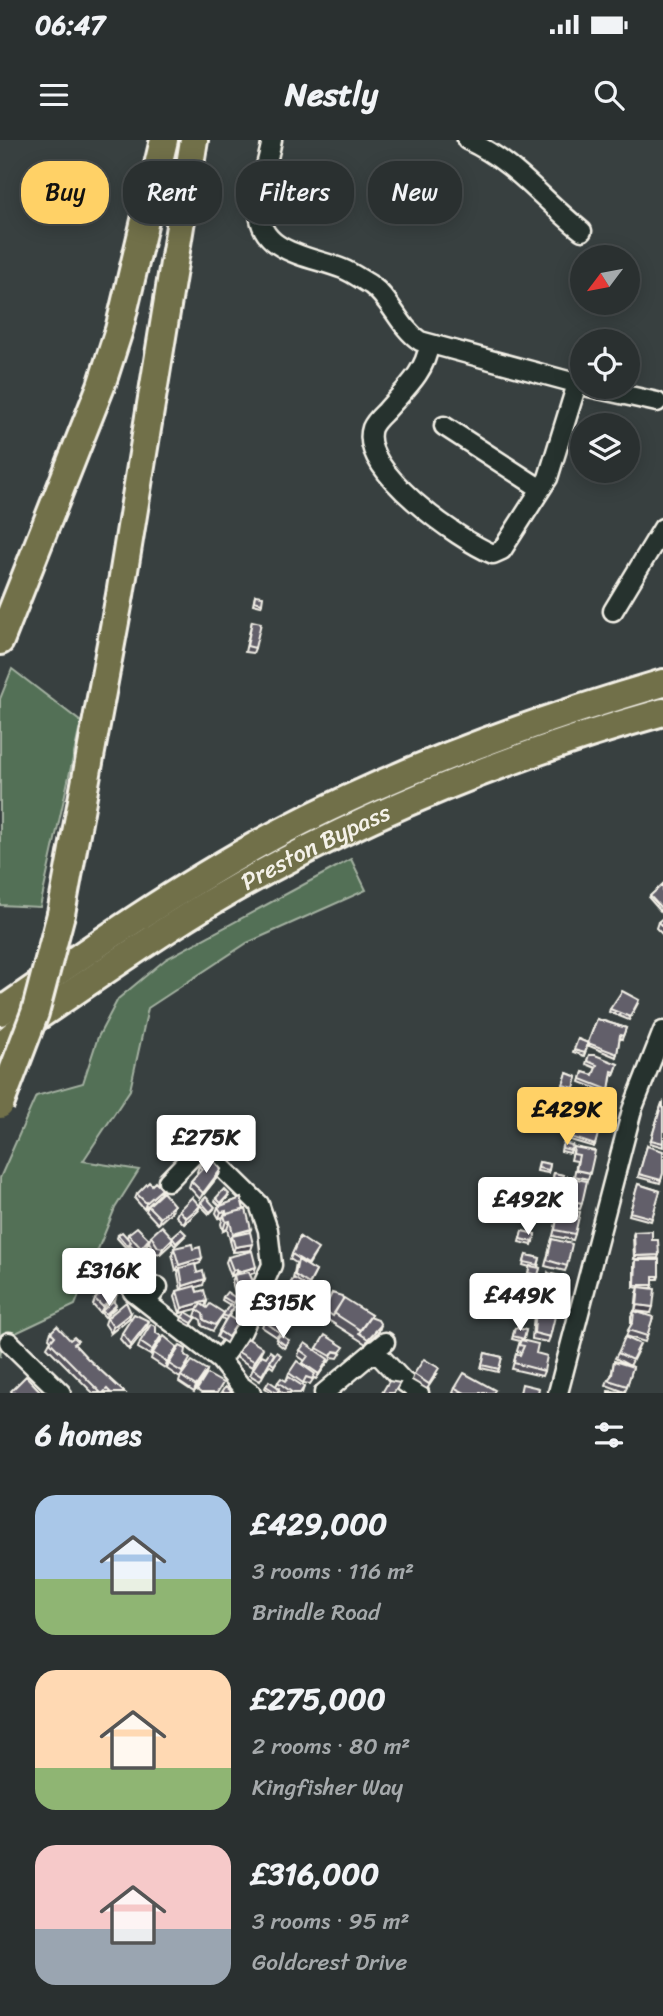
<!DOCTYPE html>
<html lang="en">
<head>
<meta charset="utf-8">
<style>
	body { margin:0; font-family:Sriracha,sans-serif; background:#323838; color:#f1f3f6; height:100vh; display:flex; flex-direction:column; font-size:26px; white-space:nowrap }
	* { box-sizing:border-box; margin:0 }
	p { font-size:23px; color:#a5a9ab }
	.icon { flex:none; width:38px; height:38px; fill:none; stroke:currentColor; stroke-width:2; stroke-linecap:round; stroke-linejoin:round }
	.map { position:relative; height:1253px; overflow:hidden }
	.panel { display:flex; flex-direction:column; background:#2a3030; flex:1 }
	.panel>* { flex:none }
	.hud { position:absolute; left:21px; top:21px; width:621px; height:63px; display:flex; gap:14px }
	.needle { width:46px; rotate:238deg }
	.tools { position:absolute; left:570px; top:105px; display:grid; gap:14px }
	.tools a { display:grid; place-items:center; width:70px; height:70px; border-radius:50%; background:#2a3030; box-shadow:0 4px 18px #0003,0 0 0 2px #464b4c; font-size:35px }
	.price { position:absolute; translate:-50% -60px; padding:0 16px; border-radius:7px; background:#fff; color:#222; font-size:23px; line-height:46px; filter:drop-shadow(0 2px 4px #0008) }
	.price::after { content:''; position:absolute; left:50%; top:42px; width:21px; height:16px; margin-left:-10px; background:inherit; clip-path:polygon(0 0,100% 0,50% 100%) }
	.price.current { background:#ffd166; color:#111 }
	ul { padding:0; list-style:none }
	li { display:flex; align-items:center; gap:21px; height:175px; padding:0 35px }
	li span { display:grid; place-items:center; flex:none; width:196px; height:140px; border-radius:21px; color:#555 }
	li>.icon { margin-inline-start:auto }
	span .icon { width:84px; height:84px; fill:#fffc; stroke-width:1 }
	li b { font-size:30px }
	h2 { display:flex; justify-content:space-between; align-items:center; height:84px; padding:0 35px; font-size:30px }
	.pill { padding:0 24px; border-radius:28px; background:#2a3030; box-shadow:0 4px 18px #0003,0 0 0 2px #464b4c; font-size:24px; line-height:63px }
	.pill.current { background:#ffd166; color:#111 }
	.status { display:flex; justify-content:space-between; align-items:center; height:49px; padding:0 35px; background:#2a3030; direction:ltr }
	.status svg { height:19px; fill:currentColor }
	header { display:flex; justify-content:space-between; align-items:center; height:91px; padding:0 35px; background:#2a3030; font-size:32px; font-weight:700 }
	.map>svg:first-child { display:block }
</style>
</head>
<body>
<div class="status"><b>06:47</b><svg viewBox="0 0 49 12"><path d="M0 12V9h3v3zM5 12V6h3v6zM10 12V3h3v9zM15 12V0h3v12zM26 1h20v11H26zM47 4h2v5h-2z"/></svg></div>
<header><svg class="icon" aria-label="menu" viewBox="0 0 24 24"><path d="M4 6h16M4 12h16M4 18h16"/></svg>Nestly<svg class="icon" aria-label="search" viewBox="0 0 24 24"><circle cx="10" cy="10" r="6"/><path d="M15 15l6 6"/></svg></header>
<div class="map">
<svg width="663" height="1253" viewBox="0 0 663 1253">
	<rect width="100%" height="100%" fill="#384040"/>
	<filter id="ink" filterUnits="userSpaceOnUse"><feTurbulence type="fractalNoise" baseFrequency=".0143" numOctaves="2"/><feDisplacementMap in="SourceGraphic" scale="14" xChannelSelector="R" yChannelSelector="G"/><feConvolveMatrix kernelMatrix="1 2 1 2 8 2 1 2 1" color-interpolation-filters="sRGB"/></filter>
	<g filter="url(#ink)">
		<!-- green -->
		<path fill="#527057" stroke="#a3b0a0" stroke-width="2" d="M12 529 81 582 40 767 0 765V559Z
			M351 719 366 750 247 803 148 868 130 950 83 1021 139 1030 115 1068 75 1165 3 1199 0 1217V1038L36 956 83 943 98 897 118 859 166 819Z"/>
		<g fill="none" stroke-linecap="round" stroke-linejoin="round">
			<!-- minor casing -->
			<g stroke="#f4f1e8" stroke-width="23">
				<path id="minor" d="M272 0C268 22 259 46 259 68 258 114 312 116 343 129 353 133 362 140 371 145 391 159 399 187 420 201L583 245
					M467 0C517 23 540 58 582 91
					M429 205C425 233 404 250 386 271 381 276 375 281 372 288 358 330 459 400 493 414L502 410 548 338 577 244
					M589 247 657 262
					M444 286 541 349
					M613 471 663 388
					M168 1041 201 1007 259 1064 268 1090 272 1125 242 1191 220 1220
					M133 1152 220 1220 240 1245 251 1253
					M147 1161 158 1147
					M9 1202 61 1253
					M374 1210 403 1241 419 1253
					M324 1253 385 1202
					M558 1253 632 970 663 891"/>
			</g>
			<!-- highway casing -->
			<g stroke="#f4f1e8" stroke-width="32">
				<g id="highway">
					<path d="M0 501 101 246 119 190 164 0"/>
					<path d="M61 774 120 455 194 0"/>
					<path d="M0 872C90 809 180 746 277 694 400 629 530 582 663 543"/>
					<path id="s1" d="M0 906 25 885C87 844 147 800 211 762 352 679 506 616 663 572"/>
				</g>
			</g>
			<!-- minor -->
			<use href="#minor" stroke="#26332d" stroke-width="18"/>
			<!-- highway -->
			<use href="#highway" stroke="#71704a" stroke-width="26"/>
			<!-- highway-bridge casing -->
			<g stroke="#f4f1e8" stroke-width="32" stroke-linecap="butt">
				<path id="highway-bridge" d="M0 965 35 873 61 774"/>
			</g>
			<!-- highway-bridge -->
			<use href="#highway-bridge" stroke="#71704a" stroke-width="26"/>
		</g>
		<!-- wall -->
		<path fill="#54525c" stroke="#f4f1e8" stroke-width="2" d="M255 455 262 463 261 466 253 464Z
			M252 481 255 508 253 513 245 512Z
			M663 744V774L649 758 650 756Z
			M663 778V795L656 788 658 782Z
			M638 863 629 880 609 872 610 869Z
			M597 879 626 888 622 899 620 898 616 917 587 905Z
			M578 899 588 903 584 916 573 912Z
			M589 915 618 924 614 935 612 934 608 953 580 942 583 932 593 935 596 928 586 924Z
			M567 933 577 937 573 951 562 948Z
			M580 951 611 960 603 973 600 989 568 977 572 966 586 971 588 964 577 960Z
			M663 963V1007L650 1003 661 966Z
			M573 982 599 990 594 1007 567 999Z
			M572 1005 570 1013 561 1011 562 1006Z
			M647 1006 663 1033 660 1043 638 1037Z
			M574 1007 590 1033 588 1039 574 1036 577 1021 571 1020Z
			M539 1022 550 1024 548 1033 537 1031Z
			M199 1026 219 1035 200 1059 189 1047 191 1041 198 1033 197 1032Z
			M554 1033 563 1035 561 1043 552 1041Z
			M567 1037 582 1063 580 1069 556 1064Z
			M638 1044 660 1051 651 1081 629 1075Z
			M162 1049 160 1054 144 1069 135 1059 137 1054Z
			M228 1057 220 1066 215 1061 216 1058Z
			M241 1058 250 1092 251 1110 233 1112 227 1089 223 1091 221 1084 223 1077 219 1078 216 1073 218 1067Z
			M201 1062 214 1069 209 1074 200 1065Z
			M552 1063 561 1066 559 1074 549 1072Z
			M148 1066 172 1071 158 1084 146 1071Z
			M566 1069 575 1094 573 1100 553 1096 557 1079 562 1080Z
			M179 1070 198 1071 184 1084 176 1076Z
			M522 1091 535 1094 532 1105 519 1102Z
			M634 1092 658 1118 634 1119 633 1095Z
			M128 1094 149 1099 147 1105 139 1114 130 1104 129 1106 138 1122 136 1128 125 1134 119 1127 115 1131 118 1135 116 1140 107 1149 115 1160 113 1162 115 1168 105 1177 101 1173 102 1172 100 1173 93 1165 95 1159 104 1151 95 1142 97 1136 109 1126 105 1121 106 1118 115 1120 117 1117 126 1108 117 1098 118 1095 127 1098Z
			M151 1096 172 1097H184L175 1106 172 1102 160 1114 156 1113 149 1102Z
			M300 1097 315 1114 308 1126 316 1131 308 1147 307 1153 294 1174 296 1182 292 1188 285 1184 277 1197 262 1187 264 1181 273 1174 283 1159 285 1152 293 1139 296 1123 290 1119Z
			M552 1099 567 1126 565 1131 545 1126Z
			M174 1108 193 1109 200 1123 195 1125 197 1133 203 1145 196 1147 197 1152 207 1161 205 1167 224 1173 221 1178 213 1191 202 1186 201 1180 195 1176 198 1168 180 1173 175 1157 177 1151 181 1150 178 1134 179 1130 176 1131 172 1114Z
			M526 1115 540 1118 538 1127 540 1128 537 1138 527 1136 530 1127 523 1125Z
			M228 1117 254 1133 249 1134 250 1154 236 1157 232 1141 235 1135 231 1136 226 1122Z
			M636 1120 659 1136 658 1139H653L652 1148H641L651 1173 635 1171 637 1153 639 1148 634 1147V1123Z
			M548 1133 559 1161 557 1167 541 1163 542 1158 535 1157 539 1144 545 1145Z
			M332 1153 371 1175 370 1177 379 1191 366 1204 322 1176Z
			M223 1157 235 1161 232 1166 233 1170 229 1176 235 1187 226 1203 217 1197 225 1180 222 1178 223 1175 230 1165 222 1160Z
			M521 1164 531 1166 528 1174 519 1172Z
			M536 1168 550 1197 548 1202 532 1199 534 1174Z
			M634 1171 653 1177 645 1202 626 1196 631 1185V1177Z
			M182 1177 196 1178 191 1186 181 1180Z
			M107 1178H129L111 1193 105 1184Z
			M147 1187 129 1210 120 1199 122 1193Z
			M515 1188 526 1190 523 1200 536 1213 544 1231 542 1236 512 1229 516 1214 520 1215 521 1212 517 1211 520 1201 512 1199Z
			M51 1192 76 1206 87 1218 125 1253H93L47 1207 51 1200 49 1198Z
			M156 1193 161 1196 159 1202 150 1215 138 1208 140 1202Z
			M277 1199 288 1203 284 1208 276 1202Z
			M177 1207 175 1212 165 1228 151 1219 153 1213Z
			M317 1208 341 1213 338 1218 332 1217 329 1222 328 1221 316 1239 314 1238 310 1244 304 1243 302 1246 304 1247 302 1253H283L279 1250 277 1253H272L265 1248 266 1246H276L278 1242 286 1241 289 1233 303 1225 305 1221 298 1216 300 1210 316 1211Z
			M638 1210 630 1226 615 1218 618 1213Z
			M238 1212 260 1214 252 1227 236 1217Z
			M485 1213 502 1217 498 1232 481 1228Z
			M185 1215 188 1224 180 1238 167 1229 169 1224Z
			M279 1217 273 1228 269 1225 260 1241 250 1235 253 1229Z
			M614 1221 633 1227 625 1252 606 1245 608 1240 611 1236Z
			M207 1230 205 1236 194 1252 179 1242 181 1236Z
			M414 1234H437L427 1249 412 1240Z
			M455 1248 493 1253H453Z"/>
		<!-- shaded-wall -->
		<path fill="#45424b" stroke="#f4f1e8" stroke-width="2" d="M221 1029 219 1035 200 1059 203 1053Z
			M162 1049 160 1054 144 1069 146 1063Z
			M174 1065 172 1071 158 1084 160 1078Z
			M200 1066 198 1071 184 1084 186 1078Z
			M226 1071 223 1077 219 1078 221 1072Z
			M227 1077 230 1081 227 1089 223 1091Z
			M251 1089 248 1098 232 1096 230 1102 233 1094Z
			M173 1098 171 1104 160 1114 163 1108Z
			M149 1099 147 1105 139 1114 141 1108Z
			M253 1104 251 1110 233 1112 235 1107Z
			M659 1115 658 1118 634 1119 635 1116Z
			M202 1118 200 1123 176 1131 179 1125Z
			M138 1122 136 1128 125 1134 127 1128Z
			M256 1127 254 1133 236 1138 238 1132Z
			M237 1129 235 1134 231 1136 233 1130Z
			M118 1135 116 1140 104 1151 106 1146Z
			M205 1139 203 1145 181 1152 183 1146Z
			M635 1145H653L652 1148 634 1147Z
			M252 1148 250 1154 236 1157 238 1152Z
			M117 1154 115 1160 100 1173 103 1167Z
			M207 1161 205 1167 180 1173 182 1168Z
			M637 1165 653 1167 651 1173 635 1171Z
			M131 1173 129 1178 111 1193 113 1187Z
			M149 1181 147 1187 129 1210 131 1204Z
			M381 1185 379 1191 366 1204 368 1199Z
			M177 1207 175 1212 165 1228 167 1222Z
			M263 1208 260 1214 252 1227 254 1221Z
			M328 1219 326 1225 316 1239Z
			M207 1230 205 1236 194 1252 196 1246Z"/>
		<!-- building -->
		<path fill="#625f6b" stroke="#f4f1e8" stroke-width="2" d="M255 455 263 456 262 463 254 461Z
			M252 481 261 483 255 508 247 506Z
			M663 744V770L650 756Z
			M663 778V787L658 782Z
			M622 851 639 860 630 877 610 869Z
			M597 879 626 888 623 896 620 895 617 914 588 903Z
			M578 899 588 903 585 913 574 910Z
			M589 915H595L618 924 615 932 612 931 609 950 581 939 583 932 593 935 597 925 587 921Z
			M567 933 577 937 574 948 563 945Z
			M580 951 611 960 603 971 601 986 569 974 572 966 586 971 589 961 578 957Z
			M662 963H663V1003L651 1000Z
			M573 982 599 990 595 1005 568 996Z
			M563 1003 572 1005 571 1010 562 1008Z
			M647 1006 663 1011V1033L661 1040 639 1034Z
			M574 1007 595 1011 590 1033 576 1030 579 1015 573 1014Z
			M210 1017 221 1029 203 1053 191 1041 202 1029 199 1026Z
			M539 1022 550 1024 549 1030 538 1028Z
			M554 1033 563 1035 562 1040 553 1038Z
			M567 1037 587 1041 582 1063 558 1058Z
			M149 1042 152 1045 155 1042 162 1049 146 1063 137 1054Z
			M638 1044 660 1051 652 1078 630 1072Z
			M224 1049 229 1054 221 1063 216 1058Z
			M163 1052 174 1065 160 1078 148 1066Z
			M192 1057 200 1066 186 1078 179 1070Z
			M206 1057 215 1067 210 1072 201 1062Z
			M241 1058 244 1070 226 1074V1071L221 1072 218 1067Z
			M552 1063 561 1066 560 1071 550 1069Z
			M246 1069 251 1089 233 1094 230 1081 226 1082 224 1075Z
			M566 1069 580 1072 575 1094 555 1090 557 1079 563 1080Z
			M162 1086 173 1098 163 1108 158 1107 151 1096Z
			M137 1087 149 1099 141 1108 128 1094Z
			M181 1089 186 1094 176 1103 172 1097Z
			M522 1091 535 1094 534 1102 520 1099Z
			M652 1091V1100H658L659 1115 635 1116 634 1092Z
			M122 1092 131 1102 127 1106 118 1095Z
			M250 1092 253 1104 235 1107 232 1096Z
			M300 1097 318 1109 308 1124 292 1114Z
			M552 1099 572 1104 567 1126 547 1120Z
			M192 1104 193 1109 200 1107 202 1118 179 1125 174 1108Z
			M129 1106 139 1117 138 1122 127 1128 117 1117Z
			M252 1111 256 1127 238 1132 237 1129 233 1130 228 1117Z
			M110 1115 120 1125 115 1129 106 1118Z
			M526 1115 540 1118 538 1125 524 1122Z
			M298 1120 316 1131 309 1144 295 1135Z
			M636 1120H659V1136H653V1145H635Z
			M195 1124 197 1133 203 1131 205 1139 183 1146 180 1128Z
			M110 1125 118 1135 106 1146 97 1136Z
			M530 1126 540 1128 538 1135 528 1133Z
			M249 1132 254 1144 252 1148 238 1152 234 1135Z
			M548 1133 564 1137 559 1161 543 1158 544 1152 537 1151 539 1144 546 1145Z
			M294 1138 309 1148 300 1162 285 1152Z
			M195 1146 197 1152 204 1150 207 1161 182 1168 177 1151Z
			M639 1147 655 1149 653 1167 637 1165Z
			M107 1148 110 1152 112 1149 117 1154 103 1167 95 1159Z
			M227 1152 236 1158 233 1163 223 1157Z
			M332 1153 342 1156 343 1159 333 1176 324 1170Z
			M285 1156 298 1164 293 1173 299 1177 294 1183 274 1171Z
			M344 1158 371 1175 360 1190 334 1173Z
			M113 1161 116 1165 106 1174 102 1171Z
			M126 1162 131 1173 113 1187 107 1178Z
			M201 1164 207 1168 210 1164 224 1173 215 1185 204 1180 203 1174 197 1170Z
			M230 1164 234 1167 227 1177 223 1175Z
			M521 1164 531 1166 529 1171 520 1169Z
			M536 1168 556 1172 550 1197 534 1193Z
			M634 1171 653 1177 647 1196 628 1190 633 1182Z
			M186 1172 196 1178 192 1183 182 1177Z
			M270 1172 286 1182 279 1192 264 1181Z
			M134 1174 149 1181 131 1204 122 1193Z
			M228 1176 238 1182 228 1197 219 1191Z
			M370 1177 378 1180 381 1185 368 1199 359 1193Z
			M151 1184 156 1187V1193L161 1196 152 1210 140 1202Z
			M57 1186 70 1200 74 1197 78 1201 74 1204 87 1218 125 1253H111L107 1249 103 1253H101L50 1202 55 1196 51 1192Z
			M515 1188 526 1190 524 1199 513 1196Z
			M280 1195 289 1200 285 1205 277 1199Z
			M325 1195 344 1207 340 1212 334 1211 331 1216 317 1208Z
			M164 1196 177 1207 167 1222 153 1213Z
			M625 1197 640 1204 632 1220 618 1213Z
			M247 1198 263 1208 254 1221 238 1212Z
			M521 1200 538 1204 536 1213 547 1216 544 1231 514 1223 516 1214 520 1215 524 1206 519 1205Z
			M305 1203 328 1219 319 1234 303 1223 308 1216 300 1210Z
			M180 1206 186 1209 185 1215 190 1219 182 1232 169 1224Z
			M270 1211 274 1214 262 1235 253 1229 262 1215 266 1217Z
			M276 1212 281 1215 274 1225 270 1222Z
			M485 1213 502 1217 499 1229 482 1225Z
			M424 1219 439 1228 429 1244 414 1234Z
			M192 1221 207 1230 196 1246 181 1236Z
			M297 1221 315 1234 312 1239 306 1237 303 1243 289 1233Z
			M614 1221 633 1227 627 1246 608 1240 612 1235Z
			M464 1233 495 1250 493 1253H465L455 1248Z
			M207 1234 223 1243 217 1253H201L197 1250Z
			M26 1236 42 1253H12L11 1251Z
			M289 1237 304 1247 300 1253H293L278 1242 281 1238 286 1241Z
			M269 1241 279 1248 277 1253 266 1246Z
			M389 1241 400 1243 394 1253H382Z
			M522 1244 539 1248 538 1253H520Z
			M225 1247 233 1253H221Z
			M608 1251 624 1252V1253H608Z"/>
	</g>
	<g text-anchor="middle" stroke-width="6" stroke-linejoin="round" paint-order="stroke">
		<!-- street labels -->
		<g font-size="24" fill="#f4f1e8" stroke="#26332d">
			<text dy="8" stroke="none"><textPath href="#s1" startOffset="374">Preston Bypass</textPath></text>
		</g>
	</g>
</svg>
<div class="tools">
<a><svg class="needle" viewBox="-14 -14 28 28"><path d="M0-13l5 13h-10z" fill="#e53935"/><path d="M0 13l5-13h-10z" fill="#a5a9ab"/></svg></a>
<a><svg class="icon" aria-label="locate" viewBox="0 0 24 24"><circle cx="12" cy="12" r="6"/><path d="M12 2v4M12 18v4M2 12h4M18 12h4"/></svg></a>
<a><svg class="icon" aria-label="layers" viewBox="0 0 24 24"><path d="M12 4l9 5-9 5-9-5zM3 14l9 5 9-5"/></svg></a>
</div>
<b class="price current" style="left:567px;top:1007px">£429K</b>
<b class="price" style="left:206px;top:1035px">£275K</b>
<b class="price" style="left:528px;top:1097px">£492K</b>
<b class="price" style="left:109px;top:1168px">£316K</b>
<b class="price" style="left:520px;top:1193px">£449K</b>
<b class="price" style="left:283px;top:1200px">£315K</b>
<div class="hud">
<a class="pill current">Buy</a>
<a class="pill">Rent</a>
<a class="pill">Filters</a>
<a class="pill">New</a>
</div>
</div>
<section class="panel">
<h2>6 homes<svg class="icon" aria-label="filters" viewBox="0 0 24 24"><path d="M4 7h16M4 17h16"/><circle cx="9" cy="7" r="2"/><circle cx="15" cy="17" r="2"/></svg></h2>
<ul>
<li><span style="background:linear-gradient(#a9c7e8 60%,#8fb573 0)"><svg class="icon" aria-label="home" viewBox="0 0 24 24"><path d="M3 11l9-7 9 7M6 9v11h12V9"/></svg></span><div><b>£429,000</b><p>3 rooms · 116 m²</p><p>Brindle Road</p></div></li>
<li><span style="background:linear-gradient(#ffd9b3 70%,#8fb573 0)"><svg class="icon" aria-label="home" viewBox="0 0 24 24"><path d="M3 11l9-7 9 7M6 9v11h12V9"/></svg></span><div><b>£275,000</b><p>2 rooms · 80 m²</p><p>Kingfisher Way</p></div></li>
<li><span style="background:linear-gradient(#f6c9c9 60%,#9aa5b1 0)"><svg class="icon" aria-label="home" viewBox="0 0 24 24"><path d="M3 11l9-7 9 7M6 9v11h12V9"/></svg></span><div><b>£316,000</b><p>3 rooms · 95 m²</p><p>Goldcrest Drive</p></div></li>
</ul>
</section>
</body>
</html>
